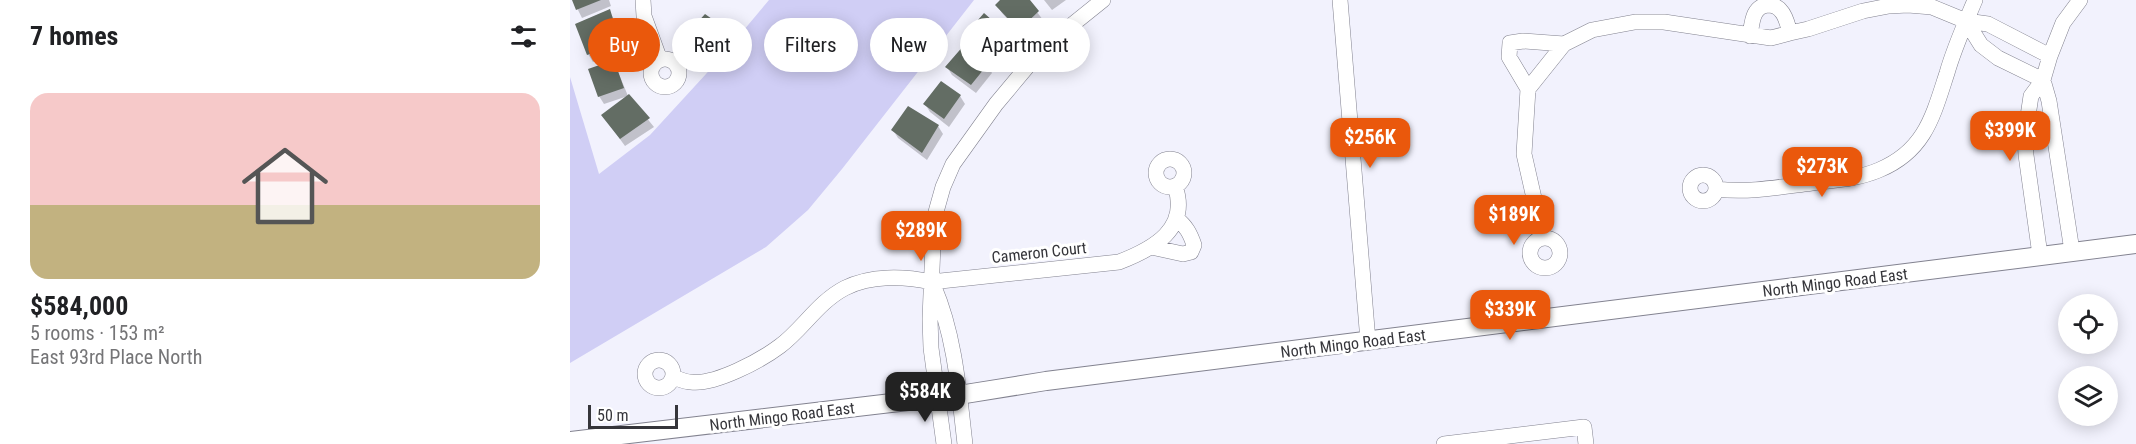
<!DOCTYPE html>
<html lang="en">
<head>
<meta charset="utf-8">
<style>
	body { margin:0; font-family:"Roboto Condensed",sans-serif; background:#f2f2f2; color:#202124; height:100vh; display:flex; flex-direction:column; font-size:22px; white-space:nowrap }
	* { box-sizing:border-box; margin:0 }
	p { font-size:20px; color:#757577 }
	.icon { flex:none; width:33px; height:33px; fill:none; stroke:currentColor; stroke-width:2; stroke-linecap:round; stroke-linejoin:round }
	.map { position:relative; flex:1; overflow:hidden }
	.details { display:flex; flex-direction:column; background:#fff; width:570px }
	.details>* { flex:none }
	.guide { position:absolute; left:18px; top:18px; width:570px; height:54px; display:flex; gap:12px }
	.buttons { position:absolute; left:1488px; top:294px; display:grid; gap:12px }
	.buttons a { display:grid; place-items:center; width:60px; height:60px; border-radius:50%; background:#fff; box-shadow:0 3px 15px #0003; font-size:30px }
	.scale { position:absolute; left:18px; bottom:15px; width:90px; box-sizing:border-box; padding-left:6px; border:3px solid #35353a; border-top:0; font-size:16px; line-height:21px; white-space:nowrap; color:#35353a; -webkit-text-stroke:4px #fff; paint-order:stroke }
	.price { position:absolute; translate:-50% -51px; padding:0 14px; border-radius:12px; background:#ea580c; color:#fff; font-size:20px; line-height:39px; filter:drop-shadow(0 2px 3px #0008) }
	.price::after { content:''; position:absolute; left:50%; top:36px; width:18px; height:14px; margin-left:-9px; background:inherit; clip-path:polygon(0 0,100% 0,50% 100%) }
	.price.current { background:#222; color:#fff }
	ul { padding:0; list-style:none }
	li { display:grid; align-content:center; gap:12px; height:318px; padding:0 30px }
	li+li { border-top:2px solid #e0e0e0 }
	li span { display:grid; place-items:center; height:186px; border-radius:18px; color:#555 }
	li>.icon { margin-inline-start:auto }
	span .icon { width:108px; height:108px; fill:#fffc; stroke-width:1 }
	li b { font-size:26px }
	h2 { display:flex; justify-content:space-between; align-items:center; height:72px; padding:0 30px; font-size:26px }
	.chip { padding:0 21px; border-radius:27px; background:#fff; box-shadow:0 3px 15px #0003; font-size:21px; line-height:54px }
	.chip.current { background:#ea580c; color:#fff }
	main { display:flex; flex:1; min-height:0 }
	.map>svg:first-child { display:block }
</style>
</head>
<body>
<main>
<section class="details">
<h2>7 homes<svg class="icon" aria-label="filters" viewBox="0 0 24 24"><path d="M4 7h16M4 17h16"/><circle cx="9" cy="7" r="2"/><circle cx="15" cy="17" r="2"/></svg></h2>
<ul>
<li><span style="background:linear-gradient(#f6c9c9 60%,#c2b280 0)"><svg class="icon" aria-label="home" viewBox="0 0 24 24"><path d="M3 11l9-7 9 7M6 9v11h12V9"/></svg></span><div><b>$584,000</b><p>5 rooms · 153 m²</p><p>East 93rd Place North</p></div></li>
</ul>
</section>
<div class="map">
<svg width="1566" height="444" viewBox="0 0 1566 444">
	<rect width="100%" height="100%" fill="#f2f2fd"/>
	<!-- green -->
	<path fill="#d0cef5" d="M199 0H404L272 169 238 210 196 247 0 363V77L29 174 80 135 147 62Z"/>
	<!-- shadow -->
	<path fill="#0003" d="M3 0H39L41 6 12 18Z
		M433 0H458L473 20 454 37 432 13 427 5Z
		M474 0H496L482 10Z
		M39 11 44 19 54 51 23 62 18 54Z
		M158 32 163 40 147 61 122 44 117 36Z
		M398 35 439 37 444 45 428 65 402 43Z
		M395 47 417 65 422 73 406 93 382 75 377 67Z
		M44 62 58 96 34 104 29 96Z
		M59 96 84 127 55 146 33 116Z
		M390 96 395 104 379 127 360 112 355 104Z
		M368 126 373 134 357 160 328 138 323 130Z"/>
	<!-- building -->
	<path fill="#636d64" d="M2 0H31L6 10Z
		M430 0H460L469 11 449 30 425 5Z
		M40 9 50 43 17 55 5 24Z
		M414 13 440 36 422 58 396 34Z
		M135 14 159 31 142 54 115 36Z
		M395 44 418 64 401 85 375 67Z
		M44 60 54 88 28 97 18 69Z
		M371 81 391 95 374 119 353 104Z
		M59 94 80 118 50 139 31 115Z
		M338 106 369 125 352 153 321 130Z"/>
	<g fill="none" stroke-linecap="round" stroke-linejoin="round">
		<!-- minor casing -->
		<g stroke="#82828f" stroke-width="16">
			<path id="minor" d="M73 0 74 16 90 60
				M770 0 798 341
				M1396 21 1411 45 1428 58 1473 80
				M1220 33 1238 29 1293 11 1319 6 1338 5 1362 7 1396 21 1418 24 1480 56
				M81 73a14 14 0 1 1 28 0a14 14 0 1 1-28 0Z
				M1473 80 1479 101 1502 251
				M958 89 939 57 940 43 953 41 994 44
				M586 173a14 14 0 1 1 28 0a14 14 0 1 1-28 0Z
				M1120 188a13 13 0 1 1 26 0a13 13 0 1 1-26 0Z
				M1146 189C1178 193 1210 187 1242 183 1264 180 1288 179 1309 170 1355 151 1363 116 1377 73 1384 48 1395 24 1405 0
				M973 238 954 154 958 89 994 44 1022 30 1065 22H1094L1201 38 1220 33C1218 26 1216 16 1211 11 1208 7 1203 5 1198 5 1182 6 1182 24 1180 36
				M960 253a15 15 0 1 1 30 0a15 15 0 1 1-30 0Z
				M581 247 613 254 621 252 624 245C620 233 616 226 606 218
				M1470 255 1456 155 1455 136 1461 96 1473 80 1480 56 1493 23 1510 0
				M364 287C385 336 389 392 395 444
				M75 374a14 14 0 1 1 28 0a14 14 0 1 1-28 0Z
				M103 377C109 379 115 382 121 382 145 385 190 361 210 346 232 330 248 302 275 288 301 275 334 276 361 282L549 262C583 249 620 229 605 186
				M374 444 361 348 360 319 364 219 373 187 383 164 426 104 472 49 533 0
				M874 444 1014 427 1016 444"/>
		</g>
		<!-- tertiary casing -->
		<g stroke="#82828f" stroke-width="20">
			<path id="tertiary" d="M0 441 389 395 476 381 1566 244"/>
		</g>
		<!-- minor -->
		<use href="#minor" stroke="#fff" stroke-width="15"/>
		<!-- tertiary -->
		<use href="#tertiary" stroke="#fff" stroke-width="18"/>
	</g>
	<g text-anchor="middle" stroke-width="6" stroke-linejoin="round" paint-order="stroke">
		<!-- street labels -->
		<g font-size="16" fill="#35353a" stroke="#fff">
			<text transform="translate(469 252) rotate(-6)" y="6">Cameron Court</text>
			<text transform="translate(1265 282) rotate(-7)" y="6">North Mingo Road East</text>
			<text transform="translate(783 343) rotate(-7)" y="6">North Mingo Road East</text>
			<text transform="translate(212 416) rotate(-7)" y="6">North Mingo Road East</text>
		</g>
	</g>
</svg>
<div class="buttons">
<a><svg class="icon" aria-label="locate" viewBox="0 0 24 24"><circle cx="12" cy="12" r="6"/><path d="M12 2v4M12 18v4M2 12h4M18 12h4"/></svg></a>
<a><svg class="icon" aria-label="layers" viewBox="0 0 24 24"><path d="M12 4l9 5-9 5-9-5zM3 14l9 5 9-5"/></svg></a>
</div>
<div class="scale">50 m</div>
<b class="price" style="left:1440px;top:162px">$399K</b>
<b class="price" style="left:800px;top:169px">$256K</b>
<b class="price" style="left:1252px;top:198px">$273K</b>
<b class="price" style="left:944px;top:246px">$189K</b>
<b class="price" style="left:351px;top:262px">$289K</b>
<b class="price" style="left:940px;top:341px">$339K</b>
<b class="price current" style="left:355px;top:423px">$584K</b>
<div class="guide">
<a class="chip current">Buy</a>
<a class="chip">Rent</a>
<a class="chip">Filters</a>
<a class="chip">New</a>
<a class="chip">Apartment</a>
</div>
</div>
</main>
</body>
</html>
